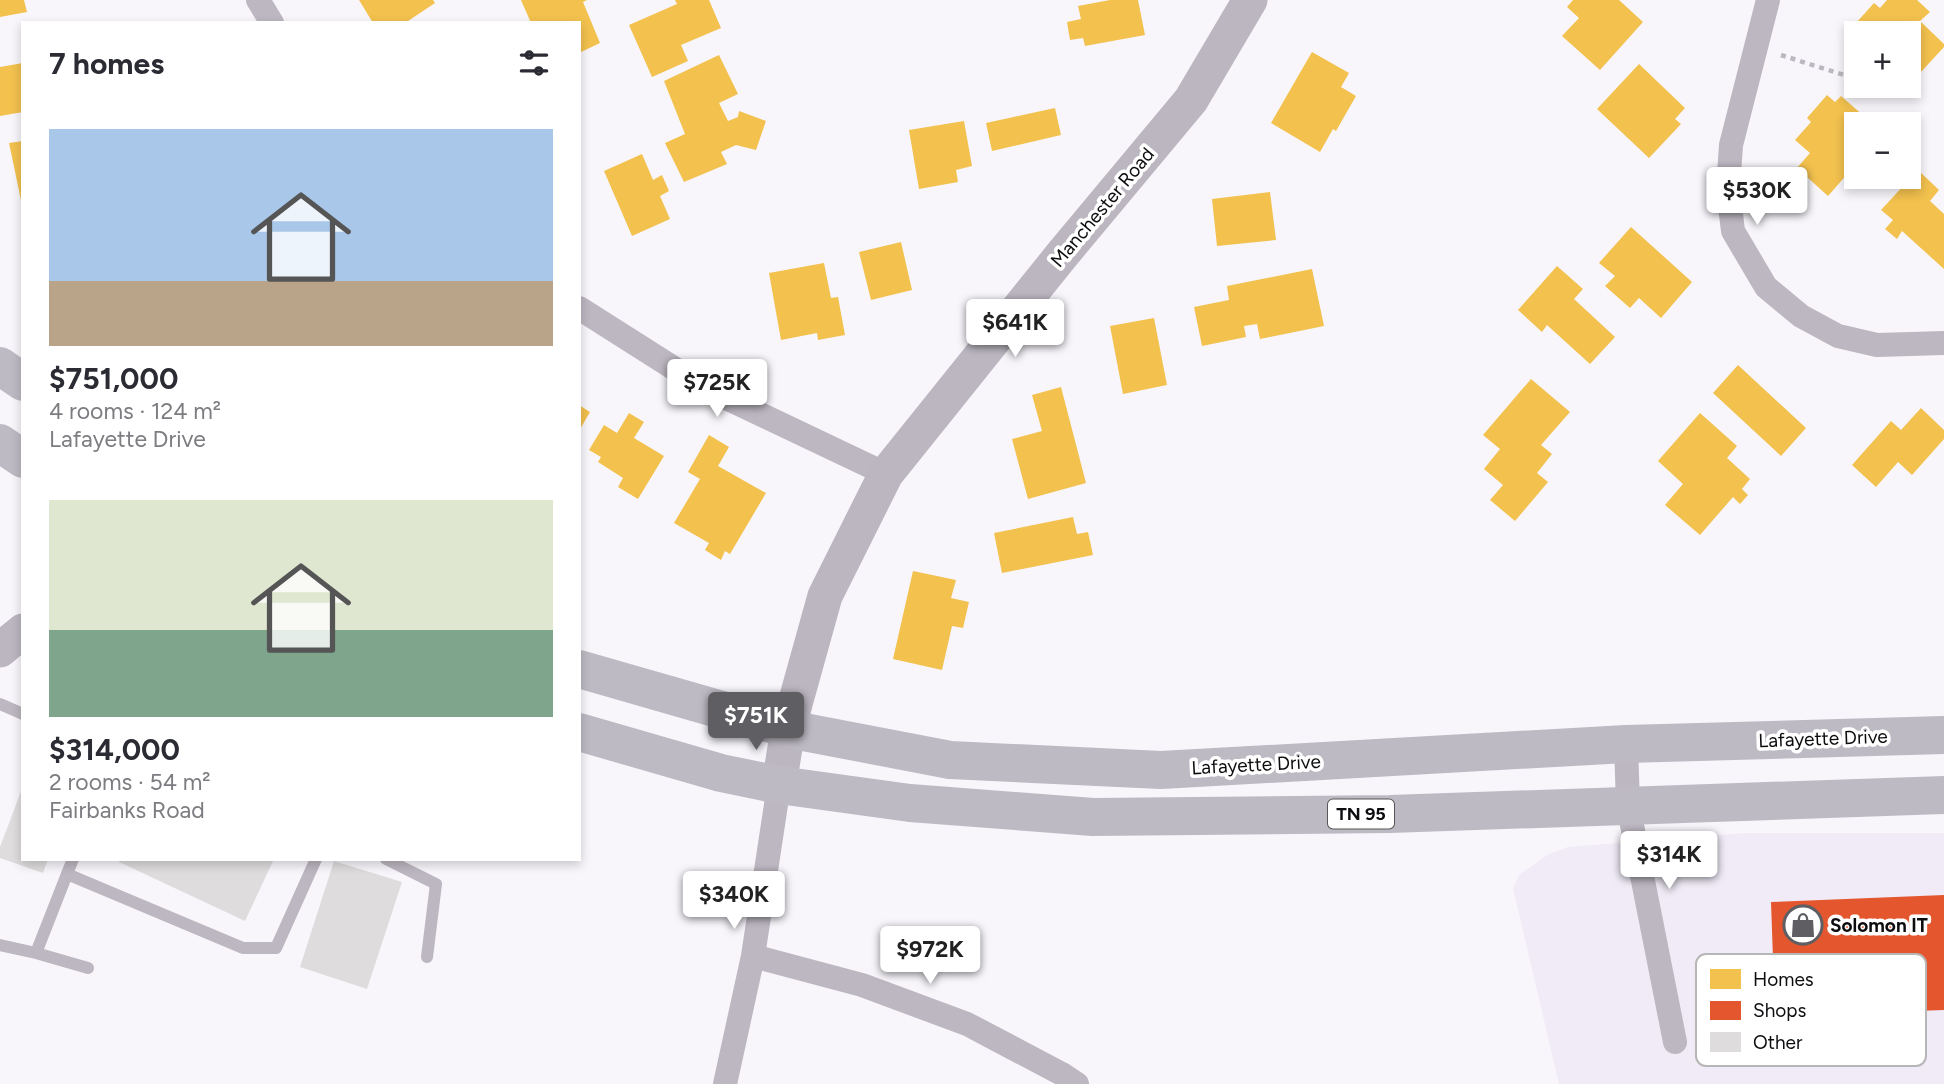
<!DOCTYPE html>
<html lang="en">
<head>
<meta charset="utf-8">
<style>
	body { margin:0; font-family:Figtree,sans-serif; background:#f7f7f7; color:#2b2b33; height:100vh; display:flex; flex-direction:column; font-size:26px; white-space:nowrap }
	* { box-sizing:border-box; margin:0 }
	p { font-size:23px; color:#7c7c81 }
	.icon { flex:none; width:38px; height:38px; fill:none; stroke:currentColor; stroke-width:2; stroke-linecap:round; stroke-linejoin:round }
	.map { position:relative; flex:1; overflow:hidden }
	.details { position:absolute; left:21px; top:21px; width:560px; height:840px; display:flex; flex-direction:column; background:#fff; border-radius:0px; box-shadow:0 4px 10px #0003 }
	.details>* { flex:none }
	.controls { position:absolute; left:1844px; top:21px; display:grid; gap:14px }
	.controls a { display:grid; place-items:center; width:77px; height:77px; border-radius:0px; background:#fff; box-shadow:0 4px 10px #0003; font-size:35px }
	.price { position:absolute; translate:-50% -60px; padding:0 16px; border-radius:7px; background:#fff; color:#222; font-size:23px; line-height:46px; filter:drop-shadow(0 2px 4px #0008) }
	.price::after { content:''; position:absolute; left:50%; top:42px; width:21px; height:16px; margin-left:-10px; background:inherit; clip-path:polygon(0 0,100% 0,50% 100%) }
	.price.current { background:#5f5e62; color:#fff }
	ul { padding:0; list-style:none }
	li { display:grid; align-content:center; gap:14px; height:371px; padding:0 28px }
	li span { display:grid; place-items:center; height:217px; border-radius:0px; color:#555 }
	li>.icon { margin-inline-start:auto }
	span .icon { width:126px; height:126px; fill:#fffc; stroke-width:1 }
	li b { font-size:30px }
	h2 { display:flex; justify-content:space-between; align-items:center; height:84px; padding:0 28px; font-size:30px }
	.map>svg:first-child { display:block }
</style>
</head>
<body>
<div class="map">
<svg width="1944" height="1084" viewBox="0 0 1944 1084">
	<rect width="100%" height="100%" fill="#f8f6fb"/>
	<!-- built -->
	<path fill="#f0ebf7" d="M1746 833H1944V1084H1559L1513 888 1520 874 1549 854 1568 847Z"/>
	<!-- homes -->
	<path fill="#f2c14e" d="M0 0H24L27 12 0 17Z
		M359 0H433L435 3 405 23H373Z
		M521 0H587L583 2 600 43 579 53V23H531Z
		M675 0H709L721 28 681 45 688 61 652 77 629 25 677 4Z
		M1110 0H1138L1145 35 1085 46 1083 38 1070 40 1067 22 1081 19 1078 6Z
		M1573 0H1619L1643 22 1600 70 1562 36 1579 18 1567 7Z
		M1887 0H1917L1930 12 1920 21 1944 44V47L1909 85V33H1857V41L1848 32 1874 3 1880 8Z
		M1312 52 1349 73 1341 87 1356 96 1336 131 1333 129 1320 152 1271 123Z
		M719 55 738 94 719 103 728 121 738 117 739 111 766 121 756 150 736 145 721 152 727 164 684 182 665 143 685 134 664 81Z
		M23 63V112L0 116V67Z
		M1639 64 1685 108 1675 119 1681 124 1649 158 1597 109Z
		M1827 95 1835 102 1841 96 1873 124H1857V163L1828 196 1797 168 1810 153 1795 140 1811 122 1807 118Z
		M1055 108 1061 135 992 151 986 123Z
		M964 121 972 166 956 170 958 182 919 189 909 130Z
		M23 141V205H22L9 143Z
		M642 154 653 180 662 175 669 191 660 196 670 219 632 236 604 171Z
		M1918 170 1939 190 1930 201 1944 214V269L1902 231 1897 239 1885 229 1893 220 1881 210Z
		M1270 192 1276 240 1217 246 1212 199Z
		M1631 227 1692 282 1661 318 1639 298 1630 308 1605 286 1615 276 1599 263Z
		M901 242 912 290 871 300 859 252Z
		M824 263 831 298 838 297 845 335 818 340 817 333 781 340 769 273Z
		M1557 266 1583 289 1574 299 1615 337 1590 364 1547 325 1542 332 1518 310Z
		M1312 269 1324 326 1260 339 1257 324 1244 326 1246 337 1202 346 1194 307 1229 300 1227 286Z
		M1154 318 1167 385 1123 394 1110 326Z
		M1738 365 1806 428 1781 456 1713 393Z
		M1531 379 1570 412 1541 445 1552 454 1537 473 1548 482 1515 521 1490 500 1503 485 1484 469 1500 449 1483 435Z
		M1061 387 1086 483 1028 499 1012 439 1042 431 1032 395Z
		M579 405 590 412 579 431Z
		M1921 408 1944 430V439L1912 475 1898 462 1876 487 1852 465 1891 421 1901 430Z
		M629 413 644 422 634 438 664 456 638 499 618 487 623 478 598 462 601 457 589 450 604 425 617 433Z
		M1700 413 1737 446 1727 458 1750 479 1742 489 1748 495 1740 504 1733 497 1700 535 1665 505 1683 484 1658 461Z
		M709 435 729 447 718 466 766 493 730 554 725 551 721 560 705 550 709 543 674 523 700 479 688 472Z
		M1073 517 1077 534 1088 532 1093 555 1002 573 994 533Z
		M913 571 956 580 951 598 969 602 963 628 952 626 942 670 893 659Z"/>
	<!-- shops -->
	<path fill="#e4572e" d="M1944 895V1010L1775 1016 1771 902Z"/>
	<!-- building -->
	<path fill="#dfdcdd" d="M23 786V859H48L43 873 0 858V847Z
		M120 859H274L245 921 119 862Z
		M334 861 402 882 367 989 300 967Z"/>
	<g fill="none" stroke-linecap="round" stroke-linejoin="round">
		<!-- path -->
		<path stroke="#bcb8c0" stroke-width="4.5" stroke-dasharray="5 5" stroke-linecap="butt" d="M1781 55 1857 79"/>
		<!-- lane -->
		<path stroke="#bcb7c0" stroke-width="12" d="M0 704 23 714
			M73 859 67 874 243 948H276L316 859
			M386 859 436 884 427 957
			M0 945 36 953 67 874
			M36 953 88 968"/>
		<!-- street -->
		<path stroke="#bcb7c0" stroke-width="24" d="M258 0 272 23
			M1768 0 1731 145 1728 189 1733 231 1766 287 1801 316 1838 336 1877 345 1944 343
			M579 308 705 388 886 474
			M1626 744 1628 805 1675 1042
			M753 956 862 985 967 1024 1062 1074 1077 1084
			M725 1084 753 956 779 785"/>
		<!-- secondary -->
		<path stroke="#bbb6c0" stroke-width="35" d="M0 650 23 631
			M779 785 788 729 825 596 886 474 1061 256 1191 100 1250 0"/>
		<!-- primary -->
		<path stroke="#bebac4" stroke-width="38" d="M0 366 23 382
			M0 443 23 459
			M579 669 788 729 950 760 1161 770 1626 744 1944 735
			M579 732 721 773 779 785 910 803 1093 817 1390 814 1944 795"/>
	</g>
	<!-- icons -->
	<defs>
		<g id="shop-ring" transform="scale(2.0125)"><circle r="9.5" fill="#fff" stroke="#5f5e62" stroke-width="1.5"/><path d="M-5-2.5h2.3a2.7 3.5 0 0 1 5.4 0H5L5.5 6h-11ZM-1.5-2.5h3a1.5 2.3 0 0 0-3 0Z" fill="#5f5e62"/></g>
	</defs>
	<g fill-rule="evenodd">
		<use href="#shop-ring" x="1803" y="925"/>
	</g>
	<g text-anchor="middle" stroke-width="7" stroke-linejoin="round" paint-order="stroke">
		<!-- shield labels -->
		<rect fill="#fff" stroke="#565557" stroke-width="2" x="1328" y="799.5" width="66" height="29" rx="5"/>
		<g font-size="18" font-weight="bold" fill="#0d0c0f">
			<text x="1361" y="820">TN 95</text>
		</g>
		<!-- street labels -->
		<g font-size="19" fill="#0d0c0f" stroke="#fff">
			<text transform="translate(1102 207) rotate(-50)" y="7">Manchester Road</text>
			<text transform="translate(1823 738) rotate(-2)" y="7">Lafayette Drive</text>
			<text transform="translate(1256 764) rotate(-3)" y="7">Lafayette Drive</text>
		</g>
		<!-- poi labels -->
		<g font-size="19" font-weight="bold" fill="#0d0c0f" stroke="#fff" text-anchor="start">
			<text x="1830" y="932">Solomon IT</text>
		</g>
	</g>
	<!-- legend -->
	<rect x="1696" y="954" width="230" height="112" rx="10" fill="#fff" stroke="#b6b6b7" stroke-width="2"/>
	<rect x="1710" y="969" width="31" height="20" fill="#f2c14e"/>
	<rect x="1710" y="1001" width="31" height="19" fill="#e4572e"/>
	<rect x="1710" y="1032" width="31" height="20" fill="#dfdcdd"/>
	<g font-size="19" fill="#0d0c0f">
		<text x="1753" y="986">Homes</text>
		<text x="1753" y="1017">Shops</text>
		<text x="1753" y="1049">Other</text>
	</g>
</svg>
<div class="controls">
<a>+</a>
<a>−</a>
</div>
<b class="price" style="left:1757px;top:227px">$530K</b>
<b class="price" style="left:1015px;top:359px">$641K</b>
<b class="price" style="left:717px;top:419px">$725K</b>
<b class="price current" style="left:756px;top:752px">$751K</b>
<b class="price" style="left:1669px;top:891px">$314K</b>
<b class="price" style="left:734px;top:931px">$340K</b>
<b class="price" style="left:930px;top:986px">$972K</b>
<section class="details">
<h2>7 homes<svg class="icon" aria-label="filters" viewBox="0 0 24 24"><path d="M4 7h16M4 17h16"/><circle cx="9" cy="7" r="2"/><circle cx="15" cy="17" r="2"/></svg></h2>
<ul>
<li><span style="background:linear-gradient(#a9c7e8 70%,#b9a48a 0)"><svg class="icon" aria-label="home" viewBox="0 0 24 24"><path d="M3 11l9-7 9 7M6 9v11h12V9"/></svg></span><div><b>$751,000</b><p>4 rooms · 124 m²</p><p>Lafayette Drive</p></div></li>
<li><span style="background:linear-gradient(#dfe7d0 60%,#7fa58c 0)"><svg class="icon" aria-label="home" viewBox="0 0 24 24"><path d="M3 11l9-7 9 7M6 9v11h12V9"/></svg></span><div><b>$314,000</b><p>2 rooms · 54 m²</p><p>Fairbanks Road</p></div></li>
</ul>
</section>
</div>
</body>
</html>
